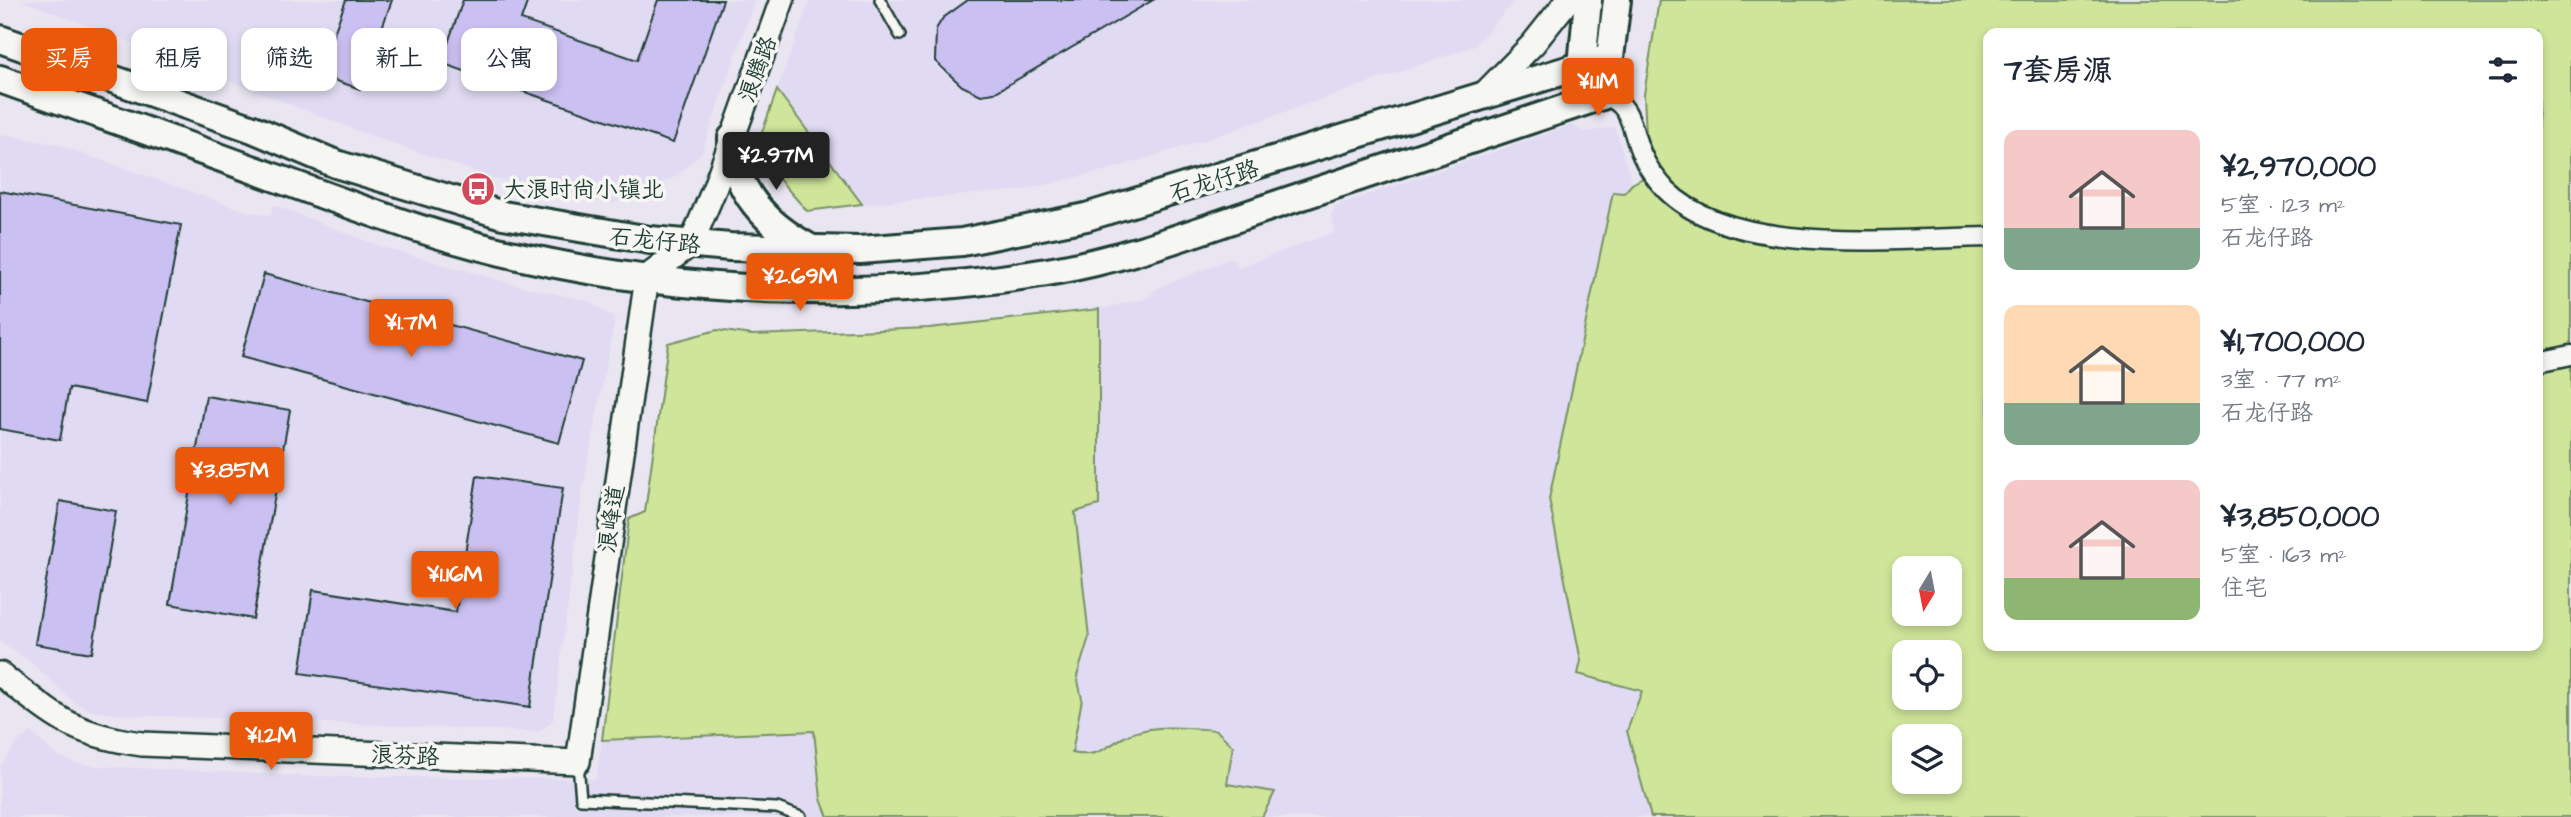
<!DOCTYPE html>
<html lang="zh">
<head>
<meta charset="utf-8">
<style>
	body { margin:0; font-family:"Architects Daughter","LXGW WenKai TC",sans-serif; background:#f2f2f3; color:#1f2937; height:100vh; display:flex; flex-direction:column; font-size:26px; white-space:nowrap }
	* { box-sizing:border-box; margin:0 }
	p { font-size:23px; color:#747a83 }
	.icon { flex:none; width:38px; height:38px; fill:none; stroke:currentColor; stroke-width:2; stroke-linecap:round; stroke-linejoin:round }
	.map { position:relative; flex:1; overflow:hidden }
	.sheet { position:absolute; left:1983px; top:28px; width:560px; height:623px; display:flex; flex-direction:column; background:#fff; border-radius:14px; box-shadow:0 4px 10px #0003 }
	.sheet>* { flex:none }
	.top-card { position:absolute; left:21px; top:28px; width:665px; height:63px; display:flex; gap:14px }
	.needle { width:46px; rotate:190deg }
	.controls { position:absolute; left:1892px; top:556px; display:grid; gap:14px }
	.controls a { display:grid; place-items:center; width:70px; height:70px; border-radius:14px; background:#fff; box-shadow:0 4px 10px #0003; font-size:35px }
	.price { position:absolute; translate:-50% -60px; padding:0 16px; border-radius:7px; background:#ea580c; color:#fff; font-size:23px; line-height:46px; filter:drop-shadow(0 2px 4px #0008) }
	.price::after { content:''; position:absolute; left:50%; top:42px; width:21px; height:16px; margin-left:-10px; background:inherit; clip-path:polygon(0 0,100% 0,50% 100%) }
	.price.current { background:#222; color:#fff }
	ul { padding:0; list-style:none }
	li { display:flex; align-items:center; gap:21px; height:175px; padding:0 21px }
	li span { display:grid; place-items:center; flex:none; width:196px; height:140px; border-radius:14px; color:#555 }
	li>.icon { margin-inline-start:auto }
	span .icon { width:84px; height:84px; fill:#fffc; stroke-width:1 }
	li b { font-size:30px }
	h2 { display:flex; justify-content:space-between; align-items:center; height:84px; padding:0 21px; font-size:30px }
	.tag { padding:0 24px; border-radius:14px; background:#fff; box-shadow:0 4px 10px #0003; font-size:24px; line-height:63px }
	.tag.current { background:#ea580c; color:#fff }
	.map>svg:first-child { display:block }
</style>
</head>
<body>
<div class="map">
<svg width="2571" height="817" viewBox="0 0 2571 817">
	<rect width="100%" height="100%" fill="#e9e6f2"/>
	<filter id="ink" filterUnits="userSpaceOnUse"><feTurbulence type="fractalNoise" baseFrequency=".0143" numOctaves="2"/><feDisplacementMap in="SourceGraphic" scale="14" xChannelSelector="R" yChannelSelector="G"/><feConvolveMatrix kernelMatrix="1 2 1 2 8 2 1 2 1" color-interpolation-filters="sRGB"/></filter>
	<g filter="url(#ink)">
		<!-- built -->
		<path fill="#e0dbf2" d="M21 0H755L702 152 677 176 613 204 493 178 374 137Z
			M810 0H1516L1474 46 1199 142 1107 170 1023 190 862 204 777 90Z
			M1572 125 1585 132 1615 127 1632 184 1624 194 1613 192 1578 674 1642 691 1643 779 1653 817H1262L1275 792 1227 784 1233 746 1132 734 1102 753 1087 755 1071 753 1082 699 1077 676 1089 637 1075 512 1099 504V309L1145 299 1158 288 1231 258 1239 267 1335 232 1331 216 1335 206Z
			M0 134 55 144 249 212 270 215 274 205 382 247 524 287 588 301 615 318 583 487 553 720 540 732 113 714 92 711 75 703 29 661 0 642Z
			M814 731 821 799 828 817H0V767L16 744 31 732 55 754 75 763 97 766 303 776 592 779H596L602 740Z"/>
		<!-- green -->
		<path fill="#cfe59a" stroke="#779167" stroke-width="2" fill-rule="evenodd" d="M1659 0H2571V817H1651L1627 731 1642 691 1578 674 1581 661 1549 499 1613 192 1624 193 1632 184 1659 169 1646 135 1644 94ZM1988 33H2538V646H1988ZM1904 569H1950V614H1904ZM1904 653H1950V698H1904ZM1904 737H1950V782H1904Z
			M777 90 862 204 807 211 755 152Z
			M1099 309V505L1075 512 1089 637 1077 676 1082 699 1072 753C1103 759 1107 743 1133 733 1160 724 1188 728 1216 730L1233 746 1227 784 1275 792 1262 817H828L821 799 814 731 602 740 629 519 645 512 668 343 717 330 752 335 929 328Z"/>
		<!-- building -->
		<path fill="#cbc0f2" stroke="#1f3d34" stroke-width="2" d="M346 0H392L360 89 319 75Z
			M463 0H528L521 20 637 60 658 0H723L673 143 441 63Z
			M968 0H1153L994 93 981 95 962 86 935 61 936 29 943 18Z
			M0 191 181 225 147 403 69 388 60 440 0 429Z
			M264 274 582 361 559 443 241 357Z
			M206 396 290 410 253 619 170 604Z
			M477 476 563 488 530 707 300 673 313 590 456 612Z
			M60 501 116 511 92 653 35 644Z"/>
		<g fill="none" stroke-linecap="round" stroke-linejoin="round">
			<!-- service casing -->
			<g stroke="#1f3d34" stroke-width="14">
				<path id="service" d="M880 0 900 35
					M578 764 581 799 777 808 801 817"/>
			</g>
			<!-- minor casing -->
			<g stroke="#1f3d34" stroke-width="23">
				<path id="minor" d="M1605 95C1634 106 1630 129 1642 155 1647 167 1657 180 1666 190 1734 258 1898 238 1988 237
					M2538 362 2571 355"/>
			</g>
			<!-- tertiary casing -->
			<g stroke="#1f3d34" stroke-width="28">
				<path id="tertiary" d="M1482 96 1533 44 1568 0
					M0 674C56 717 70 734 142 744L578 762 647 277 691 244 715 187 782 0"/>
			</g>
			<!-- secondary casing -->
			<g stroke="#1f3d34" stroke-width="32">
				<path id="secondary" d="M1588 0 1582 66 1592 78
					M0 39 253 129 336 164 503 215 650 240 730 247 860 250 962 242 1086 217 1610 57
					M1608 74 1617 0
					M0 79C89 111 179 142 268 175 352 205 435 238 523 257 693 295 874 301 1047 272 1128 259 1209 227 1287 201 1393 165 1499 130 1605 95
					M732 138C732 190 767 225 810 248"/>
			</g>
			<!-- service -->
			<use href="#service" stroke="#f6f6f2" stroke-width="9"/>
			<!-- minor -->
			<use href="#minor" stroke="#f6f6f2" stroke-width="18"/>
			<!-- tertiary -->
			<use href="#tertiary" stroke="#f6f6f2" stroke-width="23"/>
			<!-- secondary -->
			<use href="#secondary" stroke="#f6f6f2" stroke-width="26"/>
		</g>
	</g>
	<!-- icons -->
	<defs>
		<g id="bus-disc" transform="scale(1.75)"><circle r="9.5" fill="#d1495b" stroke="#f6f6f2"/><path d="M-5-6H5V4H4V6H2V4H-2V6H-4V4H-5ZM-3.5-4V0h7V-4ZM-3.5 1.2v1.5H-2V1.2ZM2 1.2v1.5H3.5V1.2Z" fill="#fff"/></g>
	</defs>
	<g fill-rule="evenodd">
		<use href="#bus-disc" x="478" y="189"/>
	</g>
	<g text-anchor="middle" stroke-width="7" stroke-linejoin="round" paint-order="stroke">
		<!-- street labels -->
		<g font-size="23" fill="#1f3d34" stroke="#f6f6f2">
			<text transform="translate(757 69) rotate(-70)" y="8">浪腾路</text>
			<text transform="translate(1214 180) rotate(-17)" y="8">石龙仔路</text>
			<text transform="translate(655 240) rotate(6)" y="8">石龙仔路</text>
			<text transform="translate(611 519) rotate(-82)" y="8">浪峰道</text>
			<text transform="translate(405 755) rotate(2)" y="8">浪芬路</text>
		</g>
		<!-- poi labels -->
		<g font-size="23" fill="#1f3d34" stroke="#f6f6f2" text-anchor="start">
			<text x="503" y="197">大浪时尚小镇北</text>
		</g>
	</g>
</svg>
<div class="controls">
<a><svg class="needle" viewBox="-14 -14 28 28"><path d="M0-13l5 13h-10z" fill="#e53935"/><path d="M0 13l5-13h-10z" fill="#747a83"/></svg></a>
<a><svg class="icon" aria-label="locate" viewBox="0 0 24 24"><circle cx="12" cy="12" r="6"/><path d="M12 2v4M12 18v4M2 12h4M18 12h4"/></svg></a>
<a><svg class="icon" aria-label="layers" viewBox="0 0 24 24"><path d="M12 4l9 5-9 5-9-5zM3 14l9 5 9-5"/></svg></a>
</div>
<b class="price" style="left:1598px;top:118px">¥1.1M</b>
<b class="price current" style="left:776px;top:192px">¥2.97M</b>
<b class="price" style="left:800px;top:313px">¥2.69M</b>
<b class="price" style="left:411px;top:359px">¥1.7M</b>
<b class="price" style="left:230px;top:507px">¥3.85M</b>
<b class="price" style="left:455px;top:611px">¥1.16M</b>
<b class="price" style="left:271px;top:772px">¥1.2M</b>
<div class="top-card">
<a class="tag current">买房</a>
<a class="tag">租房</a>
<a class="tag">筛选</a>
<a class="tag">新上</a>
<a class="tag">公寓</a>
</div>
<section class="sheet">
<h2>7套房源<svg class="icon" aria-label="filters" viewBox="0 0 24 24"><path d="M4 7h16M4 17h16"/><circle cx="9" cy="7" r="2"/><circle cx="15" cy="17" r="2"/></svg></h2>
<ul>
<li><span style="background:linear-gradient(#f6c9c9 70%,#7fa58c 0)"><svg class="icon" aria-label="home" viewBox="0 0 24 24"><path d="M3 11l9-7 9 7M6 9v11h12V9"/></svg></span><div><b>¥2,970,000</b><p>5室 · 123 m²</p><p>石龙仔路</p></div></li>
<li><span style="background:linear-gradient(#ffd9b3 70%,#7fa58c 0)"><svg class="icon" aria-label="home" viewBox="0 0 24 24"><path d="M3 11l9-7 9 7M6 9v11h12V9"/></svg></span><div><b>¥1,700,000</b><p>3室 · 77 m²</p><p>石龙仔路</p></div></li>
<li><span style="background:linear-gradient(#f6c9c9 70%,#8fb573 0)"><svg class="icon" aria-label="home" viewBox="0 0 24 24"><path d="M3 11l9-7 9 7M6 9v11h12V9"/></svg></span><div><b>¥3,850,000</b><p>5室 · 163 m²</p><p>住宅</p></div></li>
</ul>
</section>
</div>
</body>
</html>
